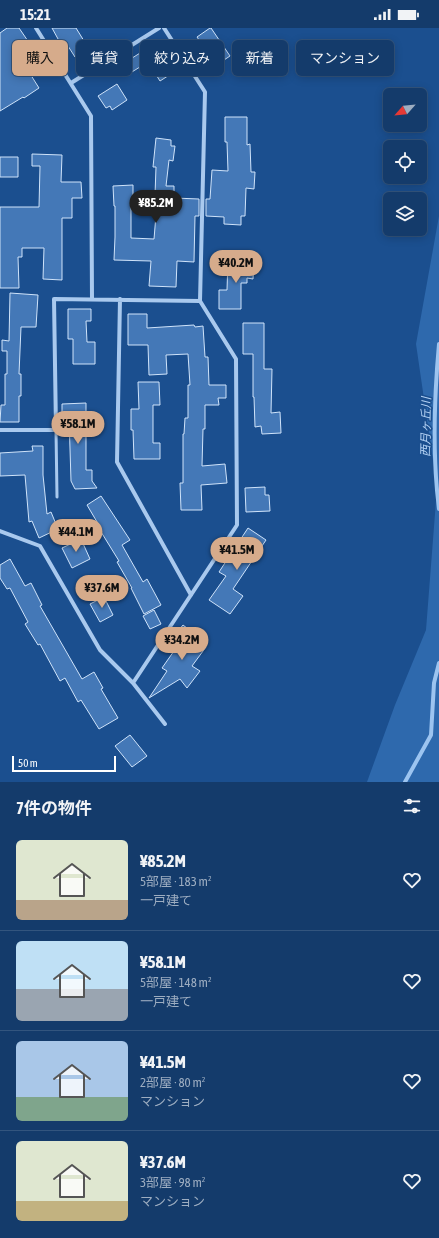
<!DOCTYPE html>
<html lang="ja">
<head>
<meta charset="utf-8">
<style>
	body { margin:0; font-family:"Asap Condensed","Noto Sans JP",sans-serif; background:#214673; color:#f1f3f6; height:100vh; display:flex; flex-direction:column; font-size:15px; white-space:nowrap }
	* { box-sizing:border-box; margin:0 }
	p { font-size:13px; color:#9dadc1 }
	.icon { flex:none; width:22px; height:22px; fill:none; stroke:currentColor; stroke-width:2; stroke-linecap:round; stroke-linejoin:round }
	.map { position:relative; height:754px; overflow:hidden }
	.details { display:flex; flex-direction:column; background:#143b6b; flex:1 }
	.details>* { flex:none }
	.guide { position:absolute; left:12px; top:12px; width:415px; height:36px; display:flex; gap:8px }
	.needle { width:26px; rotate:243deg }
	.fabs { position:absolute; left:383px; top:60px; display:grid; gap:8px }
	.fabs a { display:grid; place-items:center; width:44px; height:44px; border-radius:6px; background:#143b6b; box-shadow:0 2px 10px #0003,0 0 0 1px #33557e; font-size:20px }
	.scale { position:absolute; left:12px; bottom:10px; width:104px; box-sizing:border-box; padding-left:4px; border:2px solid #fff; border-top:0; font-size:11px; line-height:14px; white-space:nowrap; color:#fff; -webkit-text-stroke:3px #1b4f8f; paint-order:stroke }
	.price { position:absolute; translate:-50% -34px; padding:0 9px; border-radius:14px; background:#d6ab8b; color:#111; font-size:13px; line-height:26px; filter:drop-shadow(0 1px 2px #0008) }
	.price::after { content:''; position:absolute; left:50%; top:24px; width:12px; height:9px; margin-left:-6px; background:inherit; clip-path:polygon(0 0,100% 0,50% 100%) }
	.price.active { background:#222; color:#fff }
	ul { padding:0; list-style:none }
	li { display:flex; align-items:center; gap:12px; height:100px; padding:0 16px }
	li+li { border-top:1px solid #33557e }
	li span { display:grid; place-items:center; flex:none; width:112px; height:80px; border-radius:6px; color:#555 }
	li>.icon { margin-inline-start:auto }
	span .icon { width:48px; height:48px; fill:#fffc; stroke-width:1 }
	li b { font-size:17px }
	h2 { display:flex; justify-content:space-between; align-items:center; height:48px; padding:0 16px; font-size:17px }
	.tag { padding:0 14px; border-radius:6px; background:#143b6b; box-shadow:0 2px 10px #0003,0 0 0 1px #33557e; font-size:14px; line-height:36px }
	.tag.active { background:#d6ab8b; color:#111 }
	.status { display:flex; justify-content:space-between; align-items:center; height:28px; padding:0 20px; background:#143b6b; direction:ltr }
	.status svg { height:11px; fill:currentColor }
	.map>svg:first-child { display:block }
</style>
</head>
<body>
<div class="status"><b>15:21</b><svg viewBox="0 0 49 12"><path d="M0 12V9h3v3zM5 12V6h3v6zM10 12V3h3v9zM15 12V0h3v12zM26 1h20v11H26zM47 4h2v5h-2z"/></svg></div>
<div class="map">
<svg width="439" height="754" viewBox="0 0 439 754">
	<rect width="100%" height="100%" fill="#1b4f8f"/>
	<!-- green -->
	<path fill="#2e69ad" d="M439 188V754H367L395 677 426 602 437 460 416 316Z"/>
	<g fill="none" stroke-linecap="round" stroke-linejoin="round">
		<!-- stream -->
		<path stroke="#9cc4f0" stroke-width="4" d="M439 316C434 371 432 426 439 481
			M405 754 431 707 434 655 439 635"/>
	</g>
	<!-- building -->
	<path fill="#4478b7" stroke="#cfe3fa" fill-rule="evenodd" d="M7 0H19L30 16 17 25 39 60 24 70 23 69 0 83V5Z
		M52 0H76L89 21 75 29 68 18 63 20Z
		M210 0H211L230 28 221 34 215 25 210 28 197 9Z
		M156 15 161 22 164 20 171 32 168 34 174 44 160 53 148 34 127 47 121 37Z
		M117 56 127 72 112 82 110 78 106 80 98 68Z
		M225 89H247V117L250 116 251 144H255L254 161 246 160 245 188H241V197L224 196V189L206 188V171H210L212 142 228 143 227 114H225Z
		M156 110 171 112V118H175L173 133 169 132 166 158H174V170L199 171V188H195L194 234 177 233 176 259 149 258 151 233 114 232 115 209V178H114L113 158 133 157V168L155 167 156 139H153ZM133 177 155 178V187H156L154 211 131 210V178H133Z
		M32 126 62 127 61 154H81L82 170H72V190H62V252L43 251 44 220H22V229H18L19 260H0V179H39L40 138H32Z
		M0 129H18V149H0Z
		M228 232 254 233 253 251 247 250V255H241V281H219V262H227Z
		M10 265 38 267 36 299H21L19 346H21V368H19V394H0L1 377H5V346H7V323H2V312L9 313Z
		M68 281H91V293H86L87 314H95V336H73V311H68Z
		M128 286H147V300L194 297 195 299 203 298 205 329H208L209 357H226V370H218L219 377H205V401H203L202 438 225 436 227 455 201 457 202 482H181L180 455H183V406H184L185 390H188V357H190L188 326 166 327 167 346 149 347 148 317H128Z
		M243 295H264V341H272L271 385 280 384 281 405 262 406 261 398 255 399 254 369H253V326H243Z
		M138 354H159L160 377H153V415H160V431H134L133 402H131V381H139Z
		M86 375V442H92V453L97 460 75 461 71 453 69 389H62V376Z
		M32 418H43V447L47 486 51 484 58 501 39 510 32 493 29 494 25 447 0 448V425L33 423Z
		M265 459V467H269L270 483 246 484 245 460Z
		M101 468 130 512 122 517 143 554 147 551 161 577 144 586 131 560H132L117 534 119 533 98 499H100L87 477Z
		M248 500 266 512 233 561 243 568 230 586 209 572 226 548 219 544Z
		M81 511 90 531 72 540 62 520Z
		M10 531 25 558 31 555 42 577 40 578 82 651 94 644 103 660 101 661 118 690 99 701 81 672 78 674 65 650 60 653 40 616 38 617 25 596 28 594 10 560 7 561 0 550V537Z
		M104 569 113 587 100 594 90 576Z
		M154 582 161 596 150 601 143 588Z
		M183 597 201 611 199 614 206 619 192 638 200 643 187 660 180 651 149 670 167 643 162 640 181 613 174 608Z
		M130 707 147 728 132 739 115 718Z"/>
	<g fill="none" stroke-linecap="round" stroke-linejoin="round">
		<!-- lane -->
		<path stroke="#a9c9ee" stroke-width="3" d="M56 402 57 469"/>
		<!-- street -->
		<path stroke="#a9c9ee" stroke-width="4" d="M36 0 91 88 92 271
			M71 55 159 0
			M120 271 117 434 191 567
			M0 402H56L54 271 200 273
			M0 503 40 518 100 622 133 655 237 497 236 331 200 273 205 64 164 0
			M133 655 165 696"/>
	</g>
	<g text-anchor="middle" stroke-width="3" stroke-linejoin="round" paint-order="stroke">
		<!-- water labels -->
		<g font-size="12" font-style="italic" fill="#b5d3f5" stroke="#1b4f8f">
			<text transform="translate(426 399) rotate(-89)" y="4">西月ヶ丘川</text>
		</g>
	</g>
</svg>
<div class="fabs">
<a><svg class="needle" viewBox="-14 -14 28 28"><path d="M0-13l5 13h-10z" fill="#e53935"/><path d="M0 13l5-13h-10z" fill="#9dadc1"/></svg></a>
<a><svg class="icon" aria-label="locate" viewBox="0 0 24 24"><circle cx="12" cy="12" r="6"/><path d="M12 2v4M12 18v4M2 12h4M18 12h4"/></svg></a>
<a><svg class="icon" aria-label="layers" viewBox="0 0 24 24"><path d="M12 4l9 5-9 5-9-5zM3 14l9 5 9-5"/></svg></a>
</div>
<div class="scale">50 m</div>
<b class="price active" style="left:156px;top:196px">¥85.2M</b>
<b class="price" style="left:236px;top:256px">¥40.2M</b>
<b class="price" style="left:78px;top:417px">¥58.1M</b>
<b class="price" style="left:76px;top:525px">¥44.1M</b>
<b class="price" style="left:237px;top:543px">¥41.5M</b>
<b class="price" style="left:102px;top:581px">¥37.6M</b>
<b class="price" style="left:182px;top:633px">¥34.2M</b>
<div class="guide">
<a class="tag active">購入</a>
<a class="tag">賃貸</a>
<a class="tag">絞り込み</a>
<a class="tag">新着</a>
<a class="tag">マンション</a>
</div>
</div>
<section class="details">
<h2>7件の物件<svg class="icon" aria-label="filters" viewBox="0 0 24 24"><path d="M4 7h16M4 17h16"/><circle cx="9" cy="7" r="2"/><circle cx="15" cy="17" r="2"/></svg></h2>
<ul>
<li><span style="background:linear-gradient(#dfe7d0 75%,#b9a48a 0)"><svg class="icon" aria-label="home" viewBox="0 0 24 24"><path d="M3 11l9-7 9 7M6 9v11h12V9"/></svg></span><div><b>¥85.2M</b><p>5部屋 · 183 m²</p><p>一戸建て</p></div><svg class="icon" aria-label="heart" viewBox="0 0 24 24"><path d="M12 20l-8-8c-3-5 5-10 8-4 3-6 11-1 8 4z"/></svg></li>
<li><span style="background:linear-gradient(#bfe0f5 60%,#9aa5b1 0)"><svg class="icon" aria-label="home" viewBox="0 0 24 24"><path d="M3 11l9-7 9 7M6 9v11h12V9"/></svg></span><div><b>¥58.1M</b><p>5部屋 · 148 m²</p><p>一戸建て</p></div><svg class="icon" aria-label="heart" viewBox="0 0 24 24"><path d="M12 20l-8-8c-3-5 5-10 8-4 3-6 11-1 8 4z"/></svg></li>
<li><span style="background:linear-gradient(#a9c7e8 70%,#7fa58c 0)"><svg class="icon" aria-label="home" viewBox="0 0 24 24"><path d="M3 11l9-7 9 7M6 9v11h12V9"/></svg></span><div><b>¥41.5M</b><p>2部屋 · 80 m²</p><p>マンション</p></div><svg class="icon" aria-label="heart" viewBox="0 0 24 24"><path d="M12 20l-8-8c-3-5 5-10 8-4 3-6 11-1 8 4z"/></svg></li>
<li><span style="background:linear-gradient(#dfe7d0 75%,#c2b280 0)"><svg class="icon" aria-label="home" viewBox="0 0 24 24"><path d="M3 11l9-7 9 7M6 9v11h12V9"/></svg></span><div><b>¥37.6M</b><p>3部屋 · 98 m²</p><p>マンション</p></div><svg class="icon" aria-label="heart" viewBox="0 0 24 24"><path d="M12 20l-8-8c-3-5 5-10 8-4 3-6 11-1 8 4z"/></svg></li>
</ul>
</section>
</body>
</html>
